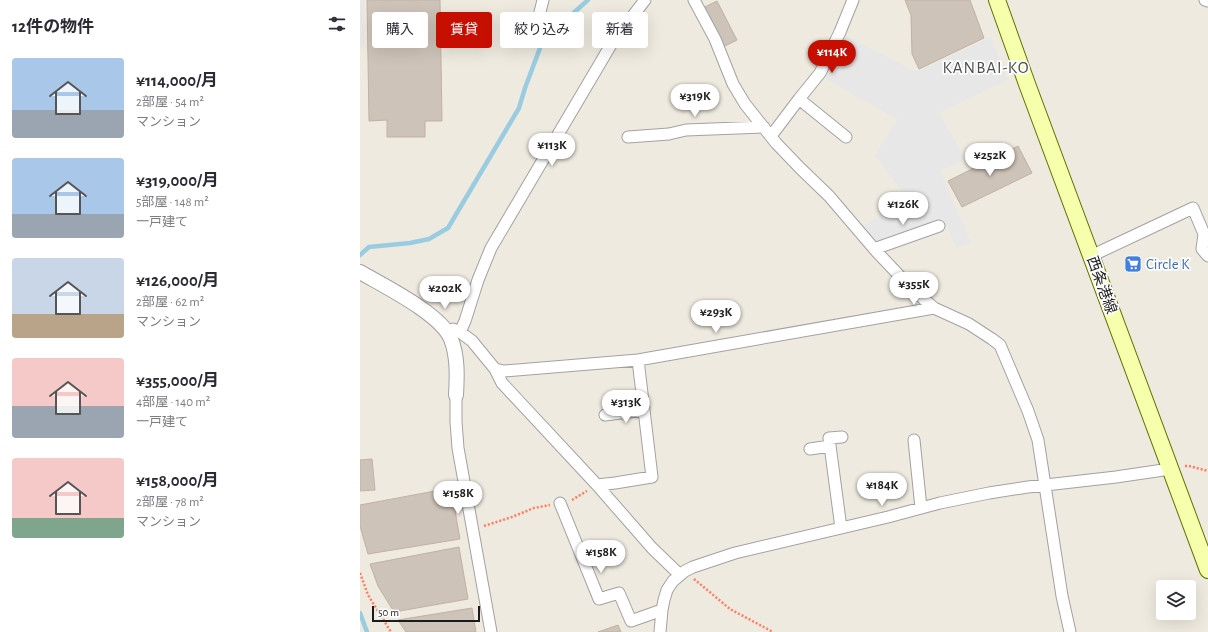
<!DOCTYPE html>
<html lang="ja">
<head>
<meta charset="utf-8">
<style>
	body { margin:0; font-family:"Alegreya Sans","Noto Sans JP",sans-serif; background:#f7f7f7; color:#2b2b33; height:100vh; display:flex; flex-direction:column; font-size:15px; white-space:nowrap }
	* { box-sizing:border-box; margin:0 }
	p { font-size:13px; color:#7c7c81 }
	.icon { flex:none; width:22px; height:22px; fill:none; stroke:currentColor; stroke-width:2; stroke-linecap:round; stroke-linejoin:round }
	.map { position:relative; flex:1; overflow:hidden }
	.sheet { display:flex; flex-direction:column; background:#fff; width:360px }
	.sheet>* { flex:none }
	.banner { position:absolute; left:12px; top:12px; width:380px; height:36px; display:flex; gap:8px }
	.buttons { position:absolute; left:796px; top:580px; display:grid; gap:8px }
	.buttons a { display:grid; place-items:center; width:40px; height:40px; border-radius:4px; background:#fff; box-shadow:0 4px 16px #0002; font-size:20px }
	.scale { position:absolute; left:12px; bottom:10px; width:108px; box-sizing:border-box; padding-left:4px; border:2px solid #1b1b1b; border-top:0; font-size:11px; line-height:14px; white-space:nowrap; color:#1b1b1b; -webkit-text-stroke:3px #fff; paint-order:stroke }
	.price { position:absolute; translate:-50% -34px; padding:0 9px; border-radius:14px; background:#fff; color:#222; font-size:13px; line-height:26px; filter:drop-shadow(0 1px 2px #0008) }
	.price::after { content:''; position:absolute; left:50%; top:24px; width:12px; height:9px; margin-left:-6px; background:inherit; clip-path:polygon(0 0,100% 0,50% 100%) }
	.price.on { background:#c60f00; color:#fff }
	ul { padding:0; list-style:none }
	li { display:flex; align-items:center; gap:12px; height:100px; padding:0 12px }
	li span { display:grid; place-items:center; flex:none; width:112px; height:80px; border-radius:4px; color:#555 }
	li>.icon { margin-inline-start:auto }
	span .icon { width:48px; height:48px; fill:#fffc; stroke-width:1 }
	li b { font-size:17px }
	h2 { display:flex; justify-content:space-between; align-items:center; height:48px; padding:0 12px; font-size:17px }
	.pill { padding:0 14px; border-radius:4px; background:#fff; box-shadow:0 4px 16px #0002; font-size:14px; line-height:36px }
	.pill.on { background:#c60f00; color:#fff }
	main { display:flex; flex:1; min-height:0 }
	.map>svg:first-child { display:block }
</style>
</head>
<body>
<main>
<section class="sheet">
<h2>12件の物件<svg class="icon" aria-label="filters" viewBox="0 0 24 24"><path d="M4 7h16M4 17h16"/><circle cx="9" cy="7" r="2"/><circle cx="15" cy="17" r="2"/></svg></h2>
<ul>
<li><span style="background:linear-gradient(#a9c7e8 65%,#9aa5b1 0)"><svg class="icon" aria-label="home" viewBox="0 0 24 24"><path d="M3 11l9-7 9 7M6 9v11h12V9"/></svg></span><div><b>¥114,000/月</b><p>2部屋 · 54 m²</p><p>マンション</p></div></li>
<li><span style="background:linear-gradient(#a9c7e8 70%,#9aa5b1 0)"><svg class="icon" aria-label="home" viewBox="0 0 24 24"><path d="M3 11l9-7 9 7M6 9v11h12V9"/></svg></span><div><b>¥319,000/月</b><p>5部屋 · 148 m²</p><p>一戸建て</p></div></li>
<li><span style="background:linear-gradient(#c9d6e8 70%,#b9a48a 0)"><svg class="icon" aria-label="home" viewBox="0 0 24 24"><path d="M3 11l9-7 9 7M6 9v11h12V9"/></svg></span><div><b>¥126,000/月</b><p>2部屋 · 62 m²</p><p>マンション</p></div></li>
<li><span style="background:linear-gradient(#f6c9c9 60%,#9aa5b1 0)"><svg class="icon" aria-label="home" viewBox="0 0 24 24"><path d="M3 11l9-7 9 7M6 9v11h12V9"/></svg></span><div><b>¥355,000/月</b><p>4部屋 · 140 m²</p><p>一戸建て</p></div></li>
<li><span style="background:linear-gradient(#f6c9c9 75%,#7fa58c 0)"><svg class="icon" aria-label="home" viewBox="0 0 24 24"><path d="M3 11l9-7 9 7M6 9v11h12V9"/></svg></span><div><b>¥158,000/月</b><p>2部屋 · 78 m²</p><p>マンション</p></div></li>
</ul>
</section>
<div class="map">
<svg width="848" height="632" viewBox="0 0 848 632">
	<rect width="100%" height="100%" fill="#eeeadf"/>
	<!-- parking -->
	<path fill="#e7e7e7" d="M0 0H4V47L0 48Z
		M483 34 556 72 631 37 648 80 579 113 605 159 580 171 611 243 597 248 583 218 515 243 502 227 546 198 515 155 537 119 462 77Z"/>
	<g fill="none" stroke-linecap="round" stroke-linejoin="round">
		<!-- stream -->
		<path stroke="#9acce1" stroke-width="4.5" d="M0 255 9 247 50 243 69 239 88 228 159 108 165 88 183 40 228 0
			M0 613 7 632"/>
	</g>
	<!-- building -->
	<path fill="#cec3b8" stroke="#c1b1a0" d="M7 0H80L82 121H65V137H27V120L9 121Z
		M545 0H610L624 38 559 69 552 54 551 15Z
		M357 1 377 40 361 48 341 9Z
		M658 146 672 173 602 207 588 181Z
		M12 459 15 490 0 491V460Z
		M91 488 100 539 8 554 0 526V505Z
		M99 547 108 599 34 612 18 586 10 564Z
		M112 608 116 632H46L38 620Z
		M258 625 261 632H238Z"/>
	<g fill="none" stroke-linecap="round" stroke-linejoin="round">
		<!-- minor casing -->
		<g stroke="#a2a2a2" stroke-width="13">
			<path id="minor" d="M334 0 355 39 373 84 385 104 416 143 440 168 469 196 516 251 551 288 574 308 609 324 632 339 640 345 668 411 678 440 702 596 710 632
				M845 0 848 1
				M170 33 179 16 183 0
				M411 136 439 99
				M268 137 309 134 326 130 404 127
				M486 137 439 99 460 73 480 32 493 0
				M514 249 579 226
				M731 256 833 208 844 234 842 249 848 256
				M93 329 100 332 112 341 135 369 142 383 237 485 292 548 320 575
				M100 332 105 321 118 280 131 248 252 43 285 0
				M135 369 144 371 278 360 574 308
				M96 395V422L98 448 131 632
				M245 415 284 410
				M554 440 561 508
				M450 449 470 446
				M237 485 255 483 292 477 278 360
				M200 503 239 599 259 593 271 621 302 610
				M481 528 469 438 482 437
				M300 632 302 610 304 600 307 590 313 581 325 571 333 567 375 553 528 517 580 503 629 493 668 487 756 477 810 469"/>
		</g>
		<!-- tertiary casing -->
		<g stroke="#a2a2a2" stroke-width="16">
			<path id="tertiary" d="M0 272C24 286 81 314 91 339 98 357 97 377 96 395"/>
		</g>
		<!-- secondary casing -->
		<g stroke="#5f7400" stroke-width="18">
			<path id="secondary" d="M637 0 667 84 848 570"/>
		</g>
		<!-- path -->
		<path stroke="#ff7c5f" stroke-width="2.5" stroke-dasharray="2 2" stroke-linecap="butt" d="M825 466H829L848 471
			M212 500 227 491
			M124 526 152 517 174 508 190 505
			M0 573 8 595 31 632
			M334 579 370 609 413 632"/>
		<!-- minor -->
		<use href="#minor" stroke="#fff" stroke-width="11"/>
		<!-- tertiary -->
		<use href="#tertiary" stroke="#fff" stroke-width="14"/>
		<!-- secondary -->
		<use href="#secondary" stroke="#f5ffac" stroke-width="16"/>
	</g>
	<!-- icons -->
	<defs>
		<g id="supermarket-square" transform="scale(0.9)"><rect x="-9" y="-9" width="18" height="18" rx="4" fill="#3f7fe0" stroke="#fff"/><path d="M-6-5.5h2.5l.6 2H6L4.5 2H-2.5L-4.4-4H-6ZM-1.5 3.2a1.3 1.3 0 1 0 .1 0ZM3 3.2a1.3 1.3 0 1 0 .1 0Z" fill="#fff"/></g>
	</defs>
	<g fill-rule="evenodd">
		<use href="#supermarket-square" x="773" y="264"/>
	</g>
	<g text-anchor="middle" stroke-width="3.5" stroke-linejoin="round" paint-order="stroke">
		<!-- shop labels -->
		<g font-size="15" fill="#366cbe" stroke="#fff" text-anchor="start">
			<text x="786" y="269">Circle K</text>
		</g>
		<!-- street labels -->
		<g font-size="15" fill="#1b1b1b" stroke="#fff">
			<text transform="translate(742 285) rotate(70)" y="5">西条港線</text>
		</g>
		<!-- quarter labels -->
		<g font-size="17" letter-spacing="1" fill="#4e4e4e" stroke="#fff">
			<text x="626" y="73">KANBAI-KO</text>
		</g>
	</g>
</svg>
<div class="buttons">
<a><svg class="icon" aria-label="layers" viewBox="0 0 24 24"><path d="M12 4l9 5-9 5-9-5zM3 14l9 5 9-5"/></svg></a>
</div>
<div class="scale">50 m</div>
<b class="price on" style="left:472px;top:74px">¥114K</b>
<b class="price" style="left:335px;top:118px">¥319K</b>
<b class="price" style="left:192px;top:167px">¥113K</b>
<b class="price" style="left:630px;top:177px">¥252K</b>
<b class="price" style="left:543px;top:226px">¥126K</b>
<b class="price" style="left:554px;top:306px">¥355K</b>
<b class="price" style="left:85px;top:310px">¥202K</b>
<b class="price" style="left:356px;top:334px">¥293K</b>
<b class="price" style="left:266px;top:424px">¥313K</b>
<b class="price" style="left:522px;top:507px">¥184K</b>
<b class="price" style="left:98px;top:515px">¥158K</b>
<b class="price" style="left:241px;top:574px">¥158K</b>
<div class="banner">
<a class="pill">購入</a>
<a class="pill on">賃貸</a>
<a class="pill">絞り込み</a>
<a class="pill">新着</a>
</div>
</div>
</main>
</body>
</html>
